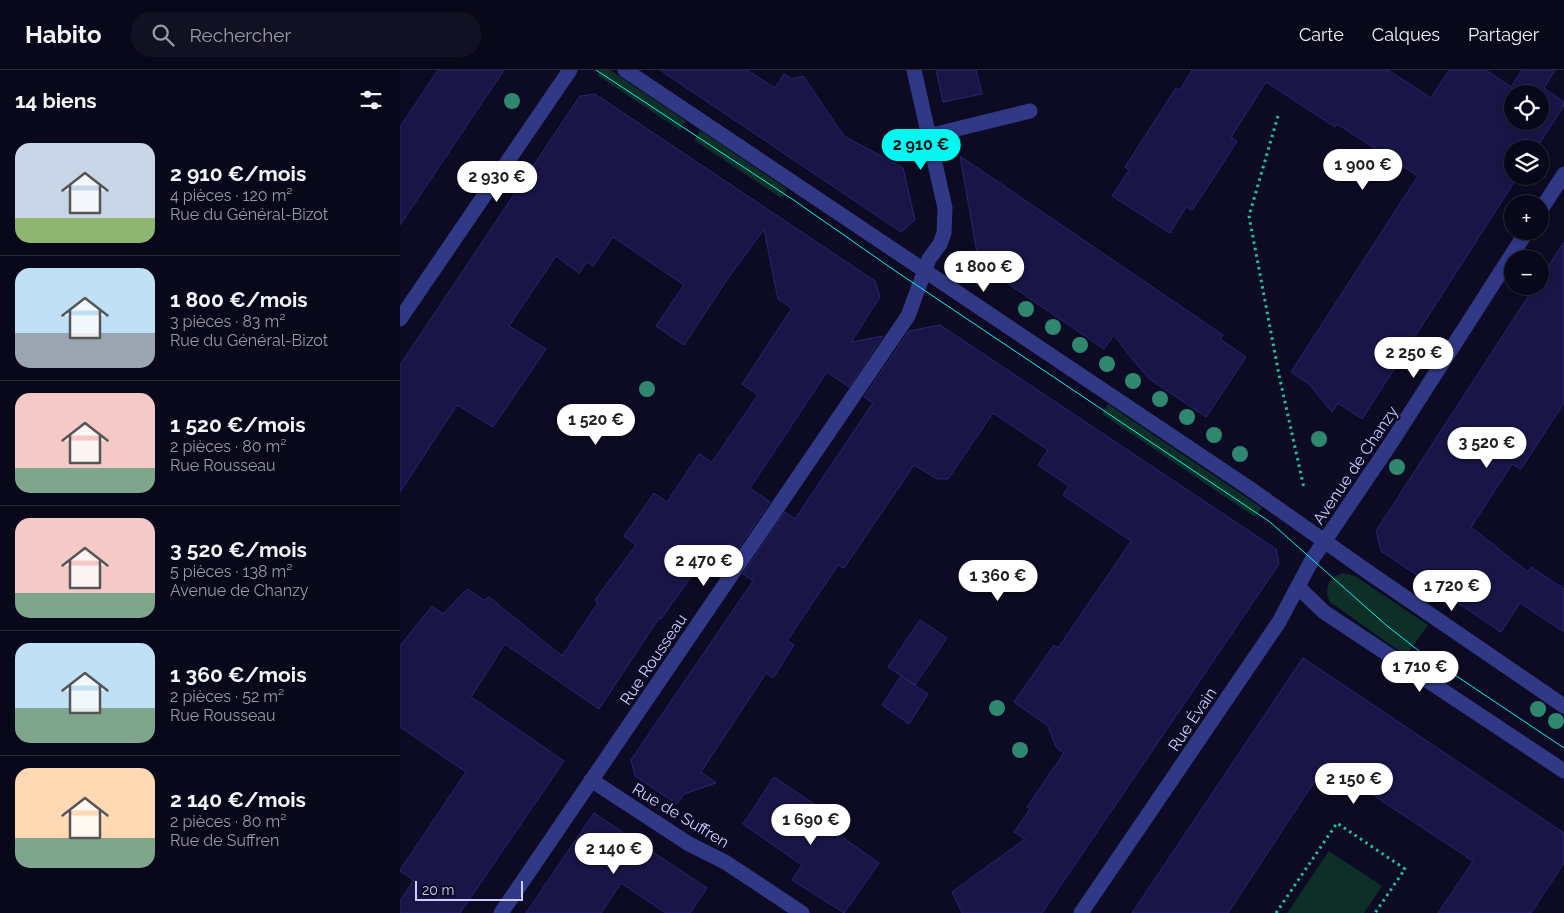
<!DOCTYPE html>
<html lang="fr">
<head>
<meta charset="utf-8">
<style>
	body { margin:0; font-family:Raleway,sans-serif; background:#121123; color:#f1f3f6; height:100vh; display:flex; flex-direction:column; font-size:19px; white-space:nowrap }
	* { box-sizing:border-box; margin:0 }
	p { font-size:16px; color:#999aa2 }
	.icon { flex:none; width:28px; height:28px; fill:none; stroke:currentColor; stroke-width:2; stroke-linecap:round; stroke-linejoin:round }
	.map { position:relative; flex:1; overflow:hidden }
	.side { display:flex; flex-direction:column; background:#09081a; width:400px }
	.side>* { flex:none }
	.fabs { position:absolute; left:1104px; top:15px; display:grid; gap:10px }
	.fabs a { display:grid; place-items:center; width:45px; height:45px; border-radius:50%; background:#09081a; box-shadow:0 2px 8px #0003,0 0 0 1px #292939; font-size:25px }
	.scale { position:absolute; left:15px; bottom:12px; width:108px; box-sizing:border-box; padding-left:5px; border:2px solid #cdceff; border-top:0; font-size:14px; line-height:18px; white-space:nowrap; color:#cdceff; -webkit-text-stroke:4px #0c0b23; paint-order:stroke }
	.price { position:absolute; translate:-50% -42px; padding:0 11px; border-radius:18px; background:#fff; color:#222; font-size:16px; line-height:32px; filter:drop-shadow(0 1px 2px #0008) }
	.price::after { content:''; position:absolute; left:50%; top:30px; width:15px; height:11px; margin-left:-8px; background:inherit; clip-path:polygon(0 0,100% 0,50% 100%) }
	.price.active { background:#00f8f0; color:#111 }
	ul { padding:0; list-style:none }
	li { display:flex; align-items:center; gap:15px; height:125px; padding:0 15px }
	li+li { border-top:1px solid #292939 }
	li span { display:grid; place-items:center; flex:none; width:140px; height:100px; border-radius:15px; color:#555 }
	li>.icon { margin-inline-start:auto }
	span .icon { width:60px; height:60px; fill:#fffc; stroke-width:1 }
	li b { font-size:21px }
	h2 { display:flex; justify-content:space-between; align-items:center; height:60px; padding:0 15px; font-size:21px }
	header { display:flex; align-items:center; gap:30px; box-sizing:border-box; height:70px; padding:0 25px; background:#09081a; border-bottom:1px solid #292939 }
	header strong { font-size:24px }
	nav { display:flex; gap:28px; margin-inline-start:auto; font-size:18px }
	.search { width:350px; height:45px; background:#121123; display:flex; align-items:center; gap:12px; box-sizing:border-box; padding:0 18px; border-radius:20px; color:#999aa2; font-size:19px }
	main { display:flex; flex:1; min-height:0 }
	.map>svg:first-child { display:block }
</style>
</head>
<body>
<header>
<strong>Habito</strong>
<div class="search"><svg class="icon" aria-label="search" viewBox="0 0 24 24"><circle cx="10" cy="10" r="6"/><path d="M15 15l6 6"/></svg>Rechercher</div>
<nav><a>Carte</a><a>Calques</a><a>Partager</a></nav>
</header>
<main>
<section class="side">
<h2>14 biens<svg class="icon" aria-label="filters" viewBox="0 0 24 24"><path d="M4 7h16M4 17h16"/><circle cx="9" cy="7" r="2"/><circle cx="15" cy="17" r="2"/></svg></h2>
<ul>
<li><span style="background:linear-gradient(#c9d6e8 75%,#8fb573 0)"><svg class="icon" aria-label="home" viewBox="0 0 24 24"><path d="M3 11l9-7 9 7M6 9v11h12V9"/></svg></span><div><b>2 910 €/mois</b><p>4 pièces · 120 m²</p><p>Rue du Général-Bizot</p></div></li>
<li><span style="background:linear-gradient(#bfe0f5 65%,#9aa5b1 0)"><svg class="icon" aria-label="home" viewBox="0 0 24 24"><path d="M3 11l9-7 9 7M6 9v11h12V9"/></svg></span><div><b>1 800 €/mois</b><p>3 pièces · 83 m²</p><p>Rue du Général-Bizot</p></div></li>
<li><span style="background:linear-gradient(#f6c9c9 75%,#7fa58c 0)"><svg class="icon" aria-label="home" viewBox="0 0 24 24"><path d="M3 11l9-7 9 7M6 9v11h12V9"/></svg></span><div><b>1 520 €/mois</b><p>2 pièces · 80 m²</p><p>Rue Rousseau</p></div></li>
<li><span style="background:linear-gradient(#f6c9c9 75%,#7fa58c 0)"><svg class="icon" aria-label="home" viewBox="0 0 24 24"><path d="M3 11l9-7 9 7M6 9v11h12V9"/></svg></span><div><b>3 520 €/mois</b><p>5 pièces · 138 m²</p><p>Avenue de Chanzy</p></div></li>
<li><span style="background:linear-gradient(#bfe0f5 65%,#7fa58c 0)"><svg class="icon" aria-label="home" viewBox="0 0 24 24"><path d="M3 11l9-7 9 7M6 9v11h12V9"/></svg></span><div><b>1 360 €/mois</b><p>2 pièces · 52 m²</p><p>Rue Rousseau</p></div></li>
<li><span style="background:linear-gradient(#ffd9b3 70%,#7fa58c 0)"><svg class="icon" aria-label="home" viewBox="0 0 24 24"><path d="M3 11l9-7 9 7M6 9v11h12V9"/></svg></span><div><b>2 140 €/mois</b><p>2 pièces · 80 m²</p><p>Rue de Suffren</p></div></li>
</ul>
</section>
<div class="map">
<svg width="1164" height="843" viewBox="0 0 1164 843">
	<rect width="100%" height="100%" fill="#0c0b23"/>
	<!-- green -->
	<path fill="#0e2e28" d="M200 0H210L286 51 280 60 197 5Z
		M300 60 387 119 381 128 294 70Z
		M708 334 862 438 855 447 702 344Z
		M943 503 955 506 1028 555 1006 586 930 532C923 519 929 507 943 503Z
		M929 781 982 816 964 843H887Z"/>
	<!-- building -->
	<path fill="#191546" stroke="#2a2575" fill-rule="evenodd" d="M38 0H104L0 155V57Z
		M260 0H347L375 18 384 4 392 9 403 6 444 66 503 98 515 150 501 162Z
		M536 0H576L582 24 543 32Z
		M792 0H988L1031 28 1049 0H1086L1111 17 1122 0H1155L1144 18 1164 32V35L1136 79H1112V106H1118L962 349 938 333 932 342 909 314 891 302 1018 106 937 54 935 57 866 12 831 67 837 71 816 104 792 140 786 137 770 163 712 126 729 100 725 97 776 18 780 20ZM1112 24H1140V51H1112Z
		M195 24 475 211 480 227 451 272 483 266 449 317 427 302 350 418 370 432 328 494 309 481 261 549 259 548 199 639 105 574 71 627 164 691 60 843H0V831L14 810 0 801V800L66 702 0 657V576L32 536 43 544 67 519 84 530 89 527 162 586 198 533 195 530 236 475 224 466 254 423 267 432 299 384 312 392 358 325 342 314 392 238 378 229 364 159 324 214 284 275 256 256 284 215 213 167 193 196 187 192 179 203 156 186 109 256 146 279 93 357 57 335 0 422V295L180 26Z
		M560 86 823 265 820 269 846 287 806 347 751 310 737 295 714 265 704 279 579 194Z
		M1164 172V333L1121 399 1112 394 1071 457 1128 502 1131 497 1164 519V562L1120 533 1101 562 981 481 976 461 1135 216H1140V209Z
		M540 255 876 479 879 494 642 843H562L552 822 625 769 614 762 630 739 627 737 664 683 656 677 648 656 614 632 654 575 658 578 732 470 728 469 663 425 669 416 638 395 648 380 593 343 548 409H537L514 395 444 498 438 495 387 571 394 575 373 608 366 603 301 702 316 713 284 724 277 734 235 706 231 690 353 511 343 504 385 442 395 449 473 333 464 327 509 261Z
		M520 550 547 568 515 615 488 597Z
		M903 588 1164 763V793L1131 843H1038L1073 791 926 694 828 843H732Z
		M501 606 528 624 509 654 482 635Z
		M374 707 414 734 402 739 479 793 444 843 392 810 402 795 343 754Z
		M194 743 307 818 290 843H266L221 813 201 843H126Z"/>
	<g fill="none" stroke-linecap="round" stroke-linejoin="round">
		<!-- path -->
		<path stroke="#21bfa1" stroke-width="3" stroke-dasharray="2.5 4" stroke-linecap="butt" d="M878 46 849 146 879 305 904 418
			M876 843 937 753 1005 799 975 843"/>
		<!-- lane -->
		<path stroke="#313987" stroke-width="15" d="M528 66 630 41"/>
		<!-- street -->
		<path stroke="#313987" stroke-width="15" d="M225 0 849 418 971 504 1164 636
			M1140 141 1164 104
			M0 249 170 0
			M898 517 924 542 1164 701
			M191 710 289 774 325 792 402 843
			M101 843 508 246 529 189 540 174 544 163 545 138 514 0
			M681 843 879 552 913 488 991 373 1127 161"/>
		<!-- tram -->
		<path stroke="#00f8f0" stroke-width="1" d="M196 0 395 131 494 200 870 452 986 555 1019 581 1164 678"/>
	</g>
	<!-- trees -->
	<g fill="#308770">
		<circle cx="112" cy="31" r="8"/>
		<circle cx="626" cy="239" r="8"/>
		<circle cx="653" cy="257" r="8"/>
		<circle cx="680" cy="275" r="8"/>
		<circle cx="707" cy="294" r="8"/>
		<circle cx="733" cy="311" r="8"/>
		<circle cx="247" cy="319" r="8"/>
		<circle cx="760" cy="329" r="8"/>
		<circle cx="787" cy="347" r="8"/>
		<circle cx="814" cy="365" r="8"/>
		<circle cx="919" cy="369" r="8"/>
		<circle cx="840" cy="384" r="8"/>
		<circle cx="997" cy="397" r="8"/>
		<circle cx="597" cy="638" r="8"/>
		<circle cx="1138" cy="639" r="8"/>
		<circle cx="1156" cy="651" r="8"/>
		<circle cx="620" cy="680" r="8"/>
	</g>
	<g text-anchor="middle" stroke-width="4.5" stroke-linejoin="round" paint-order="stroke">
		<!-- street labels -->
		<g font-size="16" fill="#cdceff" stroke="#0c0b23">
			<text transform="translate(955 395) rotate(-56)" y="6">Avenue de Chanzy</text>
			<text transform="translate(253 589) rotate(-56)" y="6">Rue Rousseau</text>
			<text transform="translate(792 649) rotate(-56)" y="6">Rue Évain</text>
			<text transform="translate(281 745) rotate(31)" y="6">Rue de Suffren</text>
		</g>
	</g>
</svg>
<div class="fabs">
<a><svg class="icon" aria-label="locate" viewBox="0 0 24 24"><circle cx="12" cy="12" r="6"/><path d="M12 2v4M12 18v4M2 12h4M18 12h4"/></svg></a>
<a><svg class="icon" aria-label="layers" viewBox="0 0 24 24"><path d="M12 4l9 5-9 5-9-5zM3 14l9 5 9-5"/></svg></a>
<a>+</a>
<a>−</a>
</div>
<div class="scale">20 m</div>
<b class="price active" style="left:521px;top:101px">2 910 €</b>
<b class="price" style="left:963px;top:121px">1 900 €</b>
<b class="price" style="left:97px;top:133px">2 930 €</b>
<b class="price" style="left:584px;top:223px">1 800 €</b>
<b class="price" style="left:1014px;top:309px">2 250 €</b>
<b class="price" style="left:196px;top:376px">1 520 €</b>
<b class="price" style="left:1087px;top:399px">3 520 €</b>
<b class="price" style="left:304px;top:517px">2 470 €</b>
<b class="price" style="left:598px;top:532px">1 360 €</b>
<b class="price" style="left:1052px;top:542px">1 720 €</b>
<b class="price" style="left:1020px;top:623px">1 710 €</b>
<b class="price" style="left:954px;top:735px">2 150 €</b>
<b class="price" style="left:411px;top:776px">1 690 €</b>
<b class="price" style="left:214px;top:805px">2 140 €</b>
</div>
</main>
</body>
</html>
